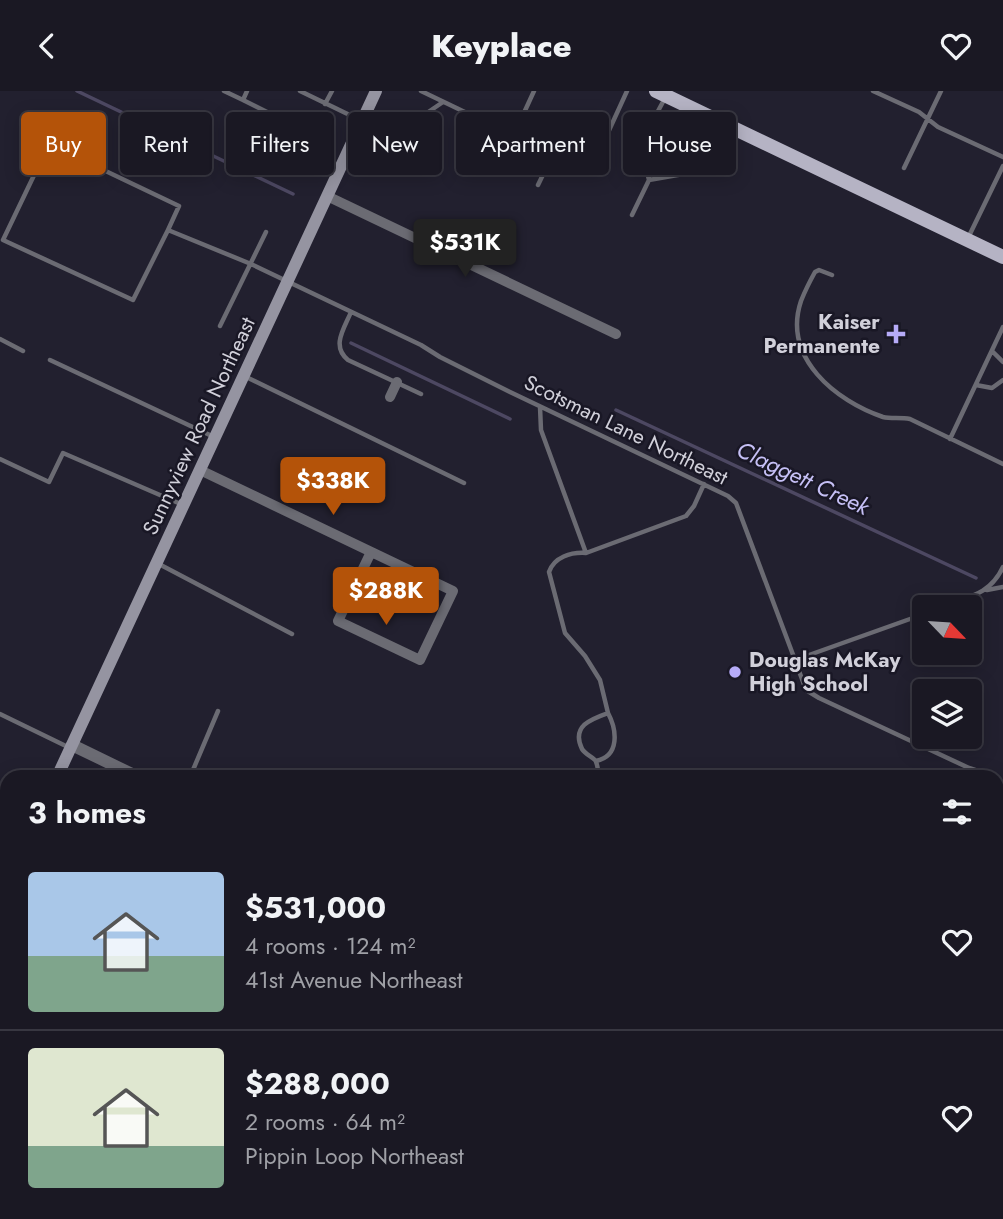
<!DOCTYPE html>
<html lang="en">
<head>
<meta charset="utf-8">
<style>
	body { margin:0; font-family:Jost,sans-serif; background:#23212b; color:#f1f3f6; height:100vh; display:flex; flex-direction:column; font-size:26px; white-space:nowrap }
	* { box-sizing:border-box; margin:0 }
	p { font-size:23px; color:#9fa0a6 }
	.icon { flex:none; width:38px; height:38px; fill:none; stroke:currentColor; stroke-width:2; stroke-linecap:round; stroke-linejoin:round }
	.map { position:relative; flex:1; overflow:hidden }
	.drawer { position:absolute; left:0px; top:679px; width:1004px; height:450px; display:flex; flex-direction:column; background:#1a1823; border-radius:21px 21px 0 0; box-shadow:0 4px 18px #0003,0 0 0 2px #383741 }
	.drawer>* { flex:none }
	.guide { position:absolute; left:21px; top:21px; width:962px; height:63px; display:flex; gap:14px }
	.needle { width:46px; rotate:115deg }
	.tools { position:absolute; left:912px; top:504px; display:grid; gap:14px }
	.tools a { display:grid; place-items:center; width:70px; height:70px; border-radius:7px; background:#1a1823; box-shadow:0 4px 18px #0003,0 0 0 2px #383741; font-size:35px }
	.price { position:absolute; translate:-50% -60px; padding:0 16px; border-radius:7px; background:#b45309; color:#fff; font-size:23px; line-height:46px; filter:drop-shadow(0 2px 4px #0008) }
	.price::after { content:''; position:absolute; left:50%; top:42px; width:21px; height:16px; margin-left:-10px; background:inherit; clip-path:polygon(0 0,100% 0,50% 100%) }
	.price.active { background:#222; color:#fff }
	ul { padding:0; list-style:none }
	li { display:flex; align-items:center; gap:21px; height:175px; padding:0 28px }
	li+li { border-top:2px solid #383741 }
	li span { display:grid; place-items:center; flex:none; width:196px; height:140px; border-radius:7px; color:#555 }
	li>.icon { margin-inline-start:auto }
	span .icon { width:84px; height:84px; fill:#fffc; stroke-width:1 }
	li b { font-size:30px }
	h2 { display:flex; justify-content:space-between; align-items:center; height:84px; padding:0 28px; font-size:30px }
	.chip { padding:0 24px; border-radius:7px; background:#1a1823; box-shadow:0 4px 18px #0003,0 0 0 2px #383741; font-size:24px; line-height:63px }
	.chip.active { background:#b45309; color:#fff }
	header { display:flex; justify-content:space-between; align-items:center; height:91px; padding:0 28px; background:#1a1823; font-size:32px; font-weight:800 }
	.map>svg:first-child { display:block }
</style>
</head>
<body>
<header><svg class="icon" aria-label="back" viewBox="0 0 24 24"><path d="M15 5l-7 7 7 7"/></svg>Keyplace<svg class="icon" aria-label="heart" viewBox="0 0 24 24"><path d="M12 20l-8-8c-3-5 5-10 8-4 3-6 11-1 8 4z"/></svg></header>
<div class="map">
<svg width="1003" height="1128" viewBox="0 0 1003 1128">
	<rect width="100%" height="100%" fill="#22202f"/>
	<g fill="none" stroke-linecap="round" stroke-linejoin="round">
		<!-- stream -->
		<path stroke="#4d4862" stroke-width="3.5" d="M77 0 293 103
			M351 252 510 328
			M616 319 976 487"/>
		<!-- service -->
		<path stroke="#6b6b73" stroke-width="4.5" d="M224 0 243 9
			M247 0 243 9 321 48
			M300 0 362 30 396 43 443 11
			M421 0 590 81 627 0
			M534 0 523 24 598 60
			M873 0 919 21 938 36 1003 66
			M664 9 651 33 645 34 627 71 647 81 649 89 689 82 714 29
			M325 13 332 0
			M651 33 701 56
			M904 77 941 0
			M538 94 553 63
			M632 124 649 89
			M168 139 133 209 3 149 49 53 179 115 168 139 251 173 421 254 440 266 510 301 728 405 736 412 795 569
			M969 145 1003 75
			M832 184 819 179 815 181C810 190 805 200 801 210 782 267 836 310 883 326 891 328 901 326 910 328L1003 373
			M351 221C344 238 331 255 348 269L421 303
			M220 235 266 141
			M0 248 23 260
			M992 260 1003 271
			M50 269 214 346
			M244 285 464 392
			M976 294 992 297 1003 289
			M540 316 541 339 586 462 686 425 694 415 704 393
			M950 348 1003 236
			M0 368 49 391 63 362 183 414
			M586 462C571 461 554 466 549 481L565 542 585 565 600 589 608 622
			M157 472 292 543
			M987 499 1003 496
			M941 516C968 506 990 504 1003 476
			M924 523 795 569 806 599 819 607 969 677 996 686
			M0 623 70 657
			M596 670C620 665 617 639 608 622 591 628 571 635 582 658 585 663 591 665 595 669 598 673 598 681 599 686
			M190 686 218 620
			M0 819 7 822"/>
		<!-- minor -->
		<path stroke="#6b6b73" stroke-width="10" d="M327 105 616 243
			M390 306 397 291
			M200 379 453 500 420 569 338 530 371 461
			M167 1122 180 1128
			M370 1128 373 1122
			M499 1128 502 1122
			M636 1128 639 1122
			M898 1128 900 1122"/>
		<!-- tertiary -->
		<path stroke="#6b6b73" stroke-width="12" d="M72 654 138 686
			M998 1111 1003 1113"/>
		<!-- secondary -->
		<path stroke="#9594a1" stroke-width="12" d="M57 686 376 0
			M0 809 7 794"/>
		<!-- primary -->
		<path stroke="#b5b3c4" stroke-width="14" d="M656 0 1003 166"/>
	</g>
	<!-- markers -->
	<g fill="#b6abf8" stroke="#191725" stroke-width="2.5">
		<path d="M892.5 232.5h7v7h7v7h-7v7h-7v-7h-7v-7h7z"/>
		<circle cx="735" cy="581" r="7"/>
	</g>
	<g text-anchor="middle" stroke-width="5" stroke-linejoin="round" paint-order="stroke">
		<!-- poi labels -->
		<g font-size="21" font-weight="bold" fill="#d1d0da" stroke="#191725" text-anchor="end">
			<text x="880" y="238">Kaiser<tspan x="880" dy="24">Permanente</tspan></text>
			<text x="749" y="576" text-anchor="start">Douglas McKay<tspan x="749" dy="24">High School</tspan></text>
		</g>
		<!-- street labels -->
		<g font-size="21" fill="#d1d0da" stroke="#191725">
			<text transform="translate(199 335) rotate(-65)" y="7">Sunnyview Road Northeast</text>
			<text transform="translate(626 339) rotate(26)" y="7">Scotsman Lane Northeast</text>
		</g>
		<!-- water labels -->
		<g font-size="23" font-style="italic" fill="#c6c0f6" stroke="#191725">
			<text transform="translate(803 387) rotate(25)" y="8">Claggett Creek</text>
		</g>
	</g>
</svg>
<div class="tools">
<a><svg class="needle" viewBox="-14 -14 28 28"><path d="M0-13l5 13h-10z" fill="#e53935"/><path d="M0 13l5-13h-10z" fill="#9fa0a6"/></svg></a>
<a><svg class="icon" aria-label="layers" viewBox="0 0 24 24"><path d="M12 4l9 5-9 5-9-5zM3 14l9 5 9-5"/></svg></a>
</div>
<b class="price active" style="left:465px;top:188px">$531K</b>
<b class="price" style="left:333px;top:426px">$338K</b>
<b class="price" style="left:386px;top:536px">$288K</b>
<div class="guide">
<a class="chip active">Buy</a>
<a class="chip">Rent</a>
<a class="chip">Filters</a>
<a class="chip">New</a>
<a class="chip">Apartment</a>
<a class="chip">House</a>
</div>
<section class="drawer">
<h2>3 homes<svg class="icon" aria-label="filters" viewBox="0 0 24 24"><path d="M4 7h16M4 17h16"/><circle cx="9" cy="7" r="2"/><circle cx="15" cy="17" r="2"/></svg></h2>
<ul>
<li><span style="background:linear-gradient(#a9c7e8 60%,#7fa58c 0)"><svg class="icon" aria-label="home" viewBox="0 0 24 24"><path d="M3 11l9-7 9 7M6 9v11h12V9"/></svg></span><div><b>$531,000</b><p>4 rooms · 124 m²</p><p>41st Avenue Northeast</p></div><svg class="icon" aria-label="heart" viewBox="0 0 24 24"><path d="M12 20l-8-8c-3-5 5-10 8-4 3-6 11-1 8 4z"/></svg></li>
<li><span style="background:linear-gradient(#dfe7d0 70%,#7fa58c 0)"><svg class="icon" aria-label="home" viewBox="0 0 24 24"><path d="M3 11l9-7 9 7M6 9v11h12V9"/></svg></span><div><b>$288,000</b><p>2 rooms · 64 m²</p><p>Pippin Loop Northeast</p></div><svg class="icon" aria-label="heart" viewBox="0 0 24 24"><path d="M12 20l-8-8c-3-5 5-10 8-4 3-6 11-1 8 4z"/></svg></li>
</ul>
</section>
</div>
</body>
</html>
